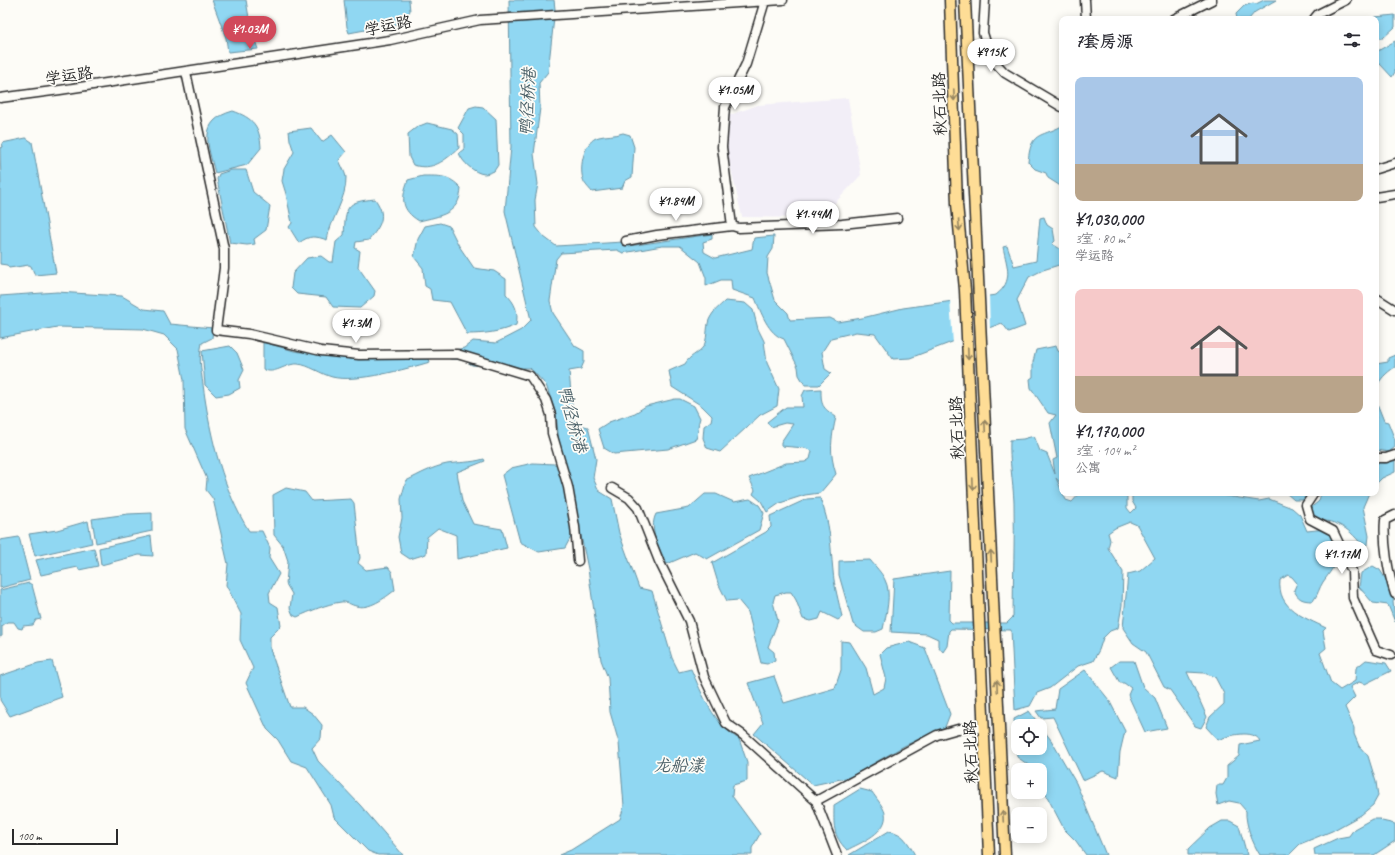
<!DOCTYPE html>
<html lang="zh">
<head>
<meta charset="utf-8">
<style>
	body { margin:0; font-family:Caveat,"LXGW WenKai TC",sans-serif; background:#f7f7f7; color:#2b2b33; height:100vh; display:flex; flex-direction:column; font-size:15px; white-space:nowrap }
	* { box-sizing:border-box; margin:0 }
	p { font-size:13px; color:#7c7c81 }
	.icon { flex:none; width:22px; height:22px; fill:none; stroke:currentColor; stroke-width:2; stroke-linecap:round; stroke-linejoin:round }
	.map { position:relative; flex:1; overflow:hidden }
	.details { position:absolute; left:1059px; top:16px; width:320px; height:480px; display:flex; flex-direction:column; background:#fff; border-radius:8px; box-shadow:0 2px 10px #0003 }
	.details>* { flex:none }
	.fabs { position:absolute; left:1011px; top:719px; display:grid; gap:8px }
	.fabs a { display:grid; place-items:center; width:36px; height:36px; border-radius:8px; background:#fff; box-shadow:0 2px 10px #0003; font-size:20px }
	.scale { position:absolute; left:12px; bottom:10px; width:106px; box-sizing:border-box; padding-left:4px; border:2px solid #2b2b2b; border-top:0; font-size:11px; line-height:14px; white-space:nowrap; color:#2b2b2b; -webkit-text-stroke:3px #fdfcf7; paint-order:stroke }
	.price { position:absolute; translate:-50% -34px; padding:0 9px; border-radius:14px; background:#fff; color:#222; font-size:13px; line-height:26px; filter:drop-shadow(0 1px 2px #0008) }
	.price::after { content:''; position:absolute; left:50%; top:24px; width:12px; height:9px; margin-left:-6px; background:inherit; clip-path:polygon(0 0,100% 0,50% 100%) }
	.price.on { background:#d1495b; color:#fff }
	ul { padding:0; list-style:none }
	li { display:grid; align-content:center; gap:8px; height:212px; padding:0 16px }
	li span { display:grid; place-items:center; height:124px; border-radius:8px; color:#555 }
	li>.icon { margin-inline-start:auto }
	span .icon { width:72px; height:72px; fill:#fffc; stroke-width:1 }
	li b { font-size:17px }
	h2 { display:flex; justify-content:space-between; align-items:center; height:48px; padding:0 16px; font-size:17px }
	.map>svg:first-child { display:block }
</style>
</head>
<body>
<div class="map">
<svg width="1395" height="855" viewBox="0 0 1395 855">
	<rect width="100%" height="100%" fill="#fdfcf7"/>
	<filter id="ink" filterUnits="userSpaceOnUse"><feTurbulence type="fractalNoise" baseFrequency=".025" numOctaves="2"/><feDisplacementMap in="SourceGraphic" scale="8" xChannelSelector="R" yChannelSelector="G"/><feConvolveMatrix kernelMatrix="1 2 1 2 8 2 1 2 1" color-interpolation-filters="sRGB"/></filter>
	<g filter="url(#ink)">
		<!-- built -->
		<path fill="#f2eef7" d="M848 98 861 175 821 218 742 217 727 151 730 115 758 105Z"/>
		<!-- water -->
		<path fill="#90d7f2" stroke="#6892a2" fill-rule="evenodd" d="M212 0H246L251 30 258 49 228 52 226 38Z
			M344 0H409L410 11 403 21 397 24 349 33 347 27Z
			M509 0H554L555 9 548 72 539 83 540 108 534 154 538 184 535 200 536 227 544 237 556 246 623 242 629 246 712 234V239L703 242 704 252 715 258 752 249 754 238 774 236 773 249 768 257 767 273 775 300 788 313 790 320 830 318 838 322 862 318 903 308 996 295C1014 281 1007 267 1003 247L1007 246 1014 266 1036 261 1040 218 1044 217 1047 225 1053 229 1055 241 1052 244 1062 250V264L1043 270 1029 277 1017 300 1025 326 1009 332 1002 323 910 358 893 359 875 334 856 332 831 338 822 352 825 369 831 373 819 385H805L799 375 798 367 784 339C768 334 761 312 755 298L732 290 731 280H721L706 286V278L700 262 680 246H662L623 253 617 250 561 253 556 259 550 301 553 313 575 346 584 351V362L581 369 569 371 573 416 577 424 588 427 596 459 593 478 599 491 612 499 619 533 639 588 652 591 672 658 679 672 691 669C702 694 714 725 739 739L747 762V781L733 785 732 796 760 834 752 848V855H559L571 850 620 819 624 806 619 743 610 712 608 678 601 660 588 569 572 493 559 443 556 414 546 385 530 368H505L472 365 464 360 450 359V351L464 348 473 341 496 343 521 330 531 320 505 211 511 147Z
			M1264 0H1276L1255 12 1249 19H1237L1236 14 1244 6 1253 3 1256 4Z
			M1395 15V27L1383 38H1376L1375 17Z
			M1395 41V72L1392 77 1380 64 1376 65V52Z
			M476 106 483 107 496 119 498 165 494 171C492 172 487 174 484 174 474 173 462 162 459 153L464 149V134L458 128 469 108Z
			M233 111C253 118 260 126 261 148L247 165 215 173C208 145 197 121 233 111Z
			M427 123 452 129 458 134 459 148C444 161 433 171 413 165L409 157 408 134 417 127Z
			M1062 126V187L1048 178 1046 173 1035 169 1028 162C1031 131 1039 138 1062 126Z
			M311 128 322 142 332 135 346 152 339 160C341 165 345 172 346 177 347 199 330 220 327 240 316 236 309 235 299 243L289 227 292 223 286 194 282 181 284 169 294 152 290 140 289 131Z
			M623 133 630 135 634 147 632 177 625 181 622 188 592 192C589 188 584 184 583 179 579 167 584 140 599 137 606 135 615 136 623 133Z
			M26 138 32 142 56 273 35 275 31 266 29 265 9 268 7 265 0 264V185L1 184 0 148 3 147 2 143Z
			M231 170H246L253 192 270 206 266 230 254 239 255 244 247 245 230 243 217 179 219 174Z
			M423 176C440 176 449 175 461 188 460 214 440 216 419 221 401 210 401 199 408 180Z
			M375 199C387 216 381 225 369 240L356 242 355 248 360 251 358 267 375 291 374 296 360 308 333 307 326 297 297 294 291 288 293 273 307 258 321 256 329 262H333L336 242 344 235C346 206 345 202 375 199Z
			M440 223 449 226 459 246 474 268 494 271 506 279V294C515 303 519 312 516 325 500 332 485 334 467 334L450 302 432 300 430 289 425 286 423 268 414 257 418 239 425 226Z
			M57 292 122 296 144 309 163 311 170 324 213 328 212 338 202 343C198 360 202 375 204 392 211 440 223 489 249 531H262L270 548 269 558 279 574 269 593 270 602 278 607 281 626 270 637V649L290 707H303L313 714 322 725 321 738 312 748 318 761 360 805 403 855H378L368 851 334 817 331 805 307 767 291 761 278 740 267 729 246 683 253 668 240 640 241 614 226 585 228 564 213 499 206 490 207 479 185 429 184 380 178 349 164 335 143 329 57 327 0 338V296Z
			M725 301 745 303 753 310 758 329 764 341 767 363 779 389 777 406 760 415 720 452 707 448 703 438 704 426 711 421 712 416 702 406 672 387 669 371 685 364C689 356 698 354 703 347 708 340 706 328 709 320 713 311 719 307 725 301Z
			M263 342 294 351 335 357 429 359 430 362C406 369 356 383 332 377 321 374 309 365 298 364 285 363 274 376 263 369Z
			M230 346 237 353 244 370 239 380 240 388 229 394 216 396 205 385 202 351Z
			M1056 346 1058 351 1062 353V485L1056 478 1066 500 1072 502 1080 493H1125L1127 495V508L1131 513 1136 508 1132 501V493H1207L1259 501 1269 499 1292 508 1300 515 1307 531 1326 529C1342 554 1340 559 1323 582 1319 588 1318 595 1313 601 1302 601 1298 599 1294 590L1297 583 1292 577 1288 575 1280 580C1277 609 1304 617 1326 628L1323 631 1326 648 1320 653 1331 683 1340 690 1355 681 1356 668 1366 660 1386 663 1391 671 1365 684 1359 682 1350 687 1355 697 1345 707 1354 728V734L1359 746 1368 756 1376 782 1378 796 1373 805 1361 815 1332 831 1300 844 1289 855H1260C1253 844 1245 824 1246 811L1239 803 1229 801 1218 805 1216 794 1217 785H1223L1227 778V766L1239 756 1240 745 1260 741C1254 729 1229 735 1218 740L1206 727 1210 717 1224 704V694L1215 677 1204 673 1187 672 1207 717 1201 728 1195 726 1170 690 1164 687 1146 652 1133 643 1123 628 1128 574 1140 571 1155 558 1137 525 1130 522 1115 528 1108 533 1110 540 1108 548 1123 572 1122 605 1118 628 1110 631 1103 638 1099 650 1093 661 1078 666 1050 688 1037 693 1030 706 1015 710 1011 630 951 629 949 631 947 646 943 652 938 646V639L927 634 891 632 894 579 950 571 949 620 952 623H1007L1013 617C1013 579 1015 540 1014 502 1013 481 1009 461 1010 440L1023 439 1034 436 1040 451 1047 454 1055 474 1053 460 1057 458 1050 423 1056 415 1048 413 1031 388 1030 379 1033 377V362L1036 350Z
			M1395 355V367C1386 373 1380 379 1376 388V364L1388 362V358Z
			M821 389C821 406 822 407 836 417 831 439 829 452 836 474L820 493 805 495 780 503 767 512 761 501 753 494 755 490 749 478 786 463 805 462 810 459 812 451 805 448 781 446V442L793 424 785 423 771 427 767 422 786 407H803L802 396 805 390Z
			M675 399H680L694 406 700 418C697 425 699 432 696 439L668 449 614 454 604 448 598 429 609 422 635 413 646 406Z
			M1376 401 1384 421 1388 422 1395 440V447L1389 452 1376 450Z
			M484 459 485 461 457 472 462 501 473 524 502 529 507 548 457 559 456 535 438 528 427 537 426 554 410 559 401 553 398 537 402 518 401 499 406 481C420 474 432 467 447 464 460 462 470 463 484 459Z
			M1395 459V472L1382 478 1376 484V462L1385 463Z
			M533 463 555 464 559 466 566 488 573 533 565 548 539 552 520 542 502 475 511 468Z
			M286 488 305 492 312 501 351 499 354 503 360 558 358 563 366 570 388 567 392 572 395 590C385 598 369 610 356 606 351 605 346 601 341 602 326 604 311 611 297 617L293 615 290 608 292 594 286 584 288 561 283 546 274 535 273 495Z
			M1286 493H1312L1311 496 1303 500H1294Z
			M1321 493H1369L1363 507 1369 536 1368 544 1362 545C1346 525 1336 521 1310 519L1307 511 1319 501Z
			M705 494H716L734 502 750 499 759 505 764 513 759 530 707 559 695 552 667 564C660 550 648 530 656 514L689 508Z
			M820 498C831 526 830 542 833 571 834 586 839 602 842 617L838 620 822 612 819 619 811 621 803 619 796 600 791 592H786L775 595 773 602 778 621 768 647 774 652 775 660 767 664 761 663 748 612 738 600 727 601 718 583 712 563 766 532 771 527 770 516 807 499Z
			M152 513V531L96 543 92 519 128 514Z
			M88 521 92 543 35 556 29 534 57 530Z
			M151 536 153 556 139 555 101 565 99 548Z
			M19 537 30 580 0 588V540Z
			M94 548 98 566 79 570 78 567 41 575 36 560Z
			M870 560C875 566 882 573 885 580 892 593 886 615 883 629L876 632H864L853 624 839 575V561Z
			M1373 566 1380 570 1395 594 1393 602 1395 622 1388 605 1373 603 1359 587 1361 573Z
			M29 583 32 585 41 619 36 620 33 625 23 626 22 629 18 628 14 622H7L2 626V636L0 637V590Z
			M841 641 850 642 866 668 873 694 884 688 886 678 880 654 886 648 909 642 925 648 950 714 945 727 904 746 850 777 813 785 754 734 763 723 748 683 774 676 784 703 835 688 841 670Z
			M52 661 62 697 10 716 0 700V676L38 663Z
			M1119 661H1134L1143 687 1155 698 1167 728 1145 732 1128 695 1131 688 1124 683H1120L1111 667Z
			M1085 670 1109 700 1125 731 1120 752 1118 777 1103 771 1083 780 1053 717 1041 718 1036 711 1055 709 1058 689Z
			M1029 711 1051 740 1076 783 1106 855H1086L1076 841 1064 829 1040 783V770H1032L1030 766 1017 757 1014 719ZM1018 726H1040V748H1018Z
			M860 789 872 792C876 798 883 806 885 813 889 832 860 843 847 850 832 835 834 825 834 805Z
			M1372 819H1380L1382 821 1395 824V841L1374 855H1315L1314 849 1338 838 1349 836 1354 829Z
			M1222 821H1230L1239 826 1247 855H1188V849L1210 828Z
			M889 831C904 833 908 843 915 855H849Z"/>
		<!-- pier -->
		<path fill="#fdfcf7" d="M989 294 990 330 953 344 950 300Z"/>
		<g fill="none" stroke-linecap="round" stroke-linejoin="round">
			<!-- minor casing -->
			<g stroke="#2b2b2b" stroke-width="11">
				<path id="minor" d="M985 0 983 33 991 58 1005 73 1062 107
					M1085 0 1086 19
					M1174 19 1212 0
					M1314 19 1318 14 1346 0
					M186 72 224 249V268L216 330 249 334 321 351 359 355 457 354 530 376 546 400 551 415 552 433 568 487 575 527 578 561
					M0 98 60 90 390 40 480 20 783 0
					M1376 169 1395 163
					M1376 197 1395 194
					M732 226 722 147 725 107 746 64 765 1
					M626 241 657 235 732 226 739 228 842 224 897 218
					M1376 298 1395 310
					M1376 458H1386L1395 455
					M612 488 629 498 638 508 659 561 689 621 704 677 726 723 743 735 816 801 837 855
					M1314 493 1306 505 1310 519 1333 531 1352 571 1353 598 1376 650 1391 655
					M1395 515 1385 520C1383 542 1388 573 1395 594
					M816 801 937 735 958 729 984 728"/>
			</g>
			<!-- major casing -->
			<g stroke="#2b2b2b" stroke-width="13">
				<path id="major" d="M950 0 957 204 965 290 989 855
					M965 0 1005 855"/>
			</g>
			<!-- minor -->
			<use href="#minor" stroke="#fdfcf7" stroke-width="8"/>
			<!-- major -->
			<use href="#major" stroke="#fedd96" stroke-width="10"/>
		</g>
		<!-- one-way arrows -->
		<defs><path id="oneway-shaft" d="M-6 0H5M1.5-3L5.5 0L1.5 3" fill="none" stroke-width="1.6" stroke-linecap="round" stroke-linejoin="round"/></defs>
		<g stroke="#948460">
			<use href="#oneway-shaft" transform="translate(954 95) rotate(88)"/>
			<use href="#oneway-shaft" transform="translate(959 225) rotate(85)"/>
			<use href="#oneway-shaft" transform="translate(968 354) rotate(88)"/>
			<use href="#oneway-shaft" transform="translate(985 426) rotate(-93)"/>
			<use href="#oneway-shaft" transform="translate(973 484) rotate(88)"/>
			<use href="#oneway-shaft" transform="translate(991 556) rotate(-93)"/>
			<use href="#oneway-shaft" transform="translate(997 686) rotate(-93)"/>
			<use href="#oneway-shaft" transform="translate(1003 816) rotate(-93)"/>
		</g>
	</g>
	<g text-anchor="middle" stroke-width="3.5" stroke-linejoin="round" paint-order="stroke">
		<!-- street labels -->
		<g font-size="16" fill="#2b2b2b" stroke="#fdfcf7">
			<text transform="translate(388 25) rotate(-11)" y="6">学运路</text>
			<text transform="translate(69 75) rotate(-8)" y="6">学运路</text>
			<text transform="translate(939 104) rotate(-92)" y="6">秋石北路</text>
			<text transform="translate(956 428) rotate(-92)" y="6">秋石北路</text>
			<text transform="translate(970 752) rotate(-92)" y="6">秋石北路</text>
		</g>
		<!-- water labels -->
		<g font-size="17" font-style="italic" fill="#495f67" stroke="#fdfcf7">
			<text transform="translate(527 102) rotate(-87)" y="6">鸭径桥港</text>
			<text transform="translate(573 419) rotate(75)" y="6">鸭径桥港</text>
			<text x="679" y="771">龙船漾</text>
		</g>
	</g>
</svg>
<div class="fabs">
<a><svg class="icon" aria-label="locate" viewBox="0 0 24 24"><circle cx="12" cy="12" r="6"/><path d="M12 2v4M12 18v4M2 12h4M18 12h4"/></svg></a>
<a>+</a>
<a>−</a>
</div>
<div class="scale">100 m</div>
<b class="price on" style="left:250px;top:50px">¥1.03M</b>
<b class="price" style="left:991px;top:73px">¥915K</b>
<b class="price" style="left:735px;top:111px">¥1.05M</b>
<b class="price" style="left:676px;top:222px">¥1.84M</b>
<b class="price" style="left:813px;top:235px">¥1.44M</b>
<b class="price" style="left:356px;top:344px">¥1.3M</b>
<b class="price" style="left:1342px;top:575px">¥1.17M</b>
<section class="details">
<h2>7套房源<svg class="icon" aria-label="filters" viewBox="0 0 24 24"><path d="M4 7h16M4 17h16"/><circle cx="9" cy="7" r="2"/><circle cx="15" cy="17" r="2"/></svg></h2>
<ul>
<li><span style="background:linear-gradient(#a9c7e8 70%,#b9a48a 0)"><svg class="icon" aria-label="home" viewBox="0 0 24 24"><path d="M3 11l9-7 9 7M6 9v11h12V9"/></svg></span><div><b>¥1,030,000</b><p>3室 · 80 m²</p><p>学运路</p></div></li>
<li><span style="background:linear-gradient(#f6c9c9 70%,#b9a48a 0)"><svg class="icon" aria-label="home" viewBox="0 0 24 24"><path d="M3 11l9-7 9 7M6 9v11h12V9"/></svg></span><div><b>¥1,170,000</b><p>3室 · 104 m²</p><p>公寓</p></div></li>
</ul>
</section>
</div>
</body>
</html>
